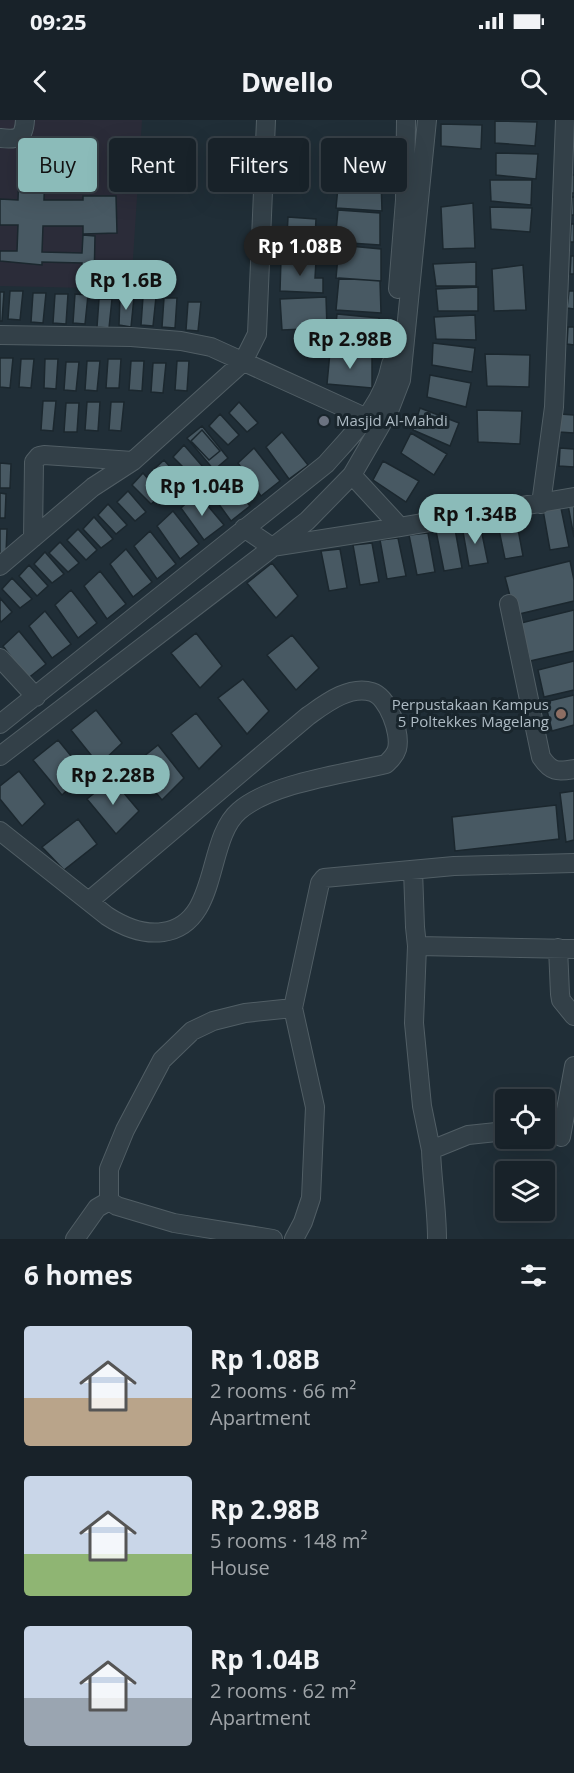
<!DOCTYPE html>
<html lang="en">
<head>
<meta charset="utf-8">
<style>
	body { margin:0; font-family:"Open Sans",sans-serif; background:#252f35; color:#f1f3f6; height:100vh; display:flex; flex-direction:column; font-size:22px; white-space:nowrap }
	* { box-sizing:border-box; margin:0 }
	p { font-size:20px; color:#9fa4a8 }
	.icon { flex:none; width:33px; height:33px; fill:none; stroke:currentColor; stroke-width:2; stroke-linecap:round; stroke-linejoin:round }
	.map { position:relative; height:1119px; overflow:hidden }
	.panel { display:flex; flex-direction:column; background:#182229; flex:1 }
	.panel>* { flex:none }
	.guide { position:absolute; left:18px; top:18px; width:538px; height:54px; display:flex; gap:12px }
	.fabs { position:absolute; left:495px; top:969px; display:grid; gap:12px }
	.fabs a { display:grid; place-items:center; width:60px; height:60px; border-radius:6px; background:#182229; box-shadow:0 6px 24px #0002,0 0 0 2px #363f46; font-size:30px }
	.price { position:absolute; translate:-50% -51px; padding:0 14px; border-radius:21px; background:#8bbbb9; color:#111; font-size:20px; line-height:39px; filter:drop-shadow(0 2px 3px #0008) }
	.price::after { content:''; position:absolute; left:50%; top:36px; width:18px; height:14px; margin-left:-9px; background:inherit; clip-path:polygon(0 0,100% 0,50% 100%) }
	.price.on { background:#222; color:#fff }
	ul { padding:0; list-style:none }
	li { display:flex; align-items:center; gap:18px; height:150px; padding:0 24px }
	li span { display:grid; place-items:center; flex:none; width:168px; height:120px; border-radius:6px; color:#555 }
	li>.icon { margin-inline-start:auto }
	span .icon { width:72px; height:72px; fill:#fffc; stroke-width:1 }
	li b { font-size:26px }
	h2 { display:flex; justify-content:space-between; align-items:center; height:72px; padding:0 24px; font-size:26px }
	.tag { padding:0 21px; border-radius:6px; background:#182229; box-shadow:0 6px 24px #0002,0 0 0 2px #363f46; font-size:21px; line-height:54px }
	.tag.on { background:#8bbbb9; color:#111 }
	.status { display:flex; justify-content:space-between; align-items:center; height:42px; padding:0 30px; background:#182229; direction:ltr }
	.status svg { height:16px; fill:currentColor }
	header { display:flex; justify-content:space-between; align-items:center; height:78px; padding:0 24px; background:#182229; font-size:27px; font-weight:700 }
	.map>svg:first-child { display:block }
</style>
</head>
<body>
<div class="status"><b>09:25</b><svg viewBox="0 0 49 12"><path d="M0 12V9h3v3zM5 12V6h3v6zM10 12V3h3v9zM15 12V0h3v12zM26 1h20v11H26zM47 4h2v5h-2z"/></svg></div>
<header><svg class="icon" aria-label="back" viewBox="0 0 24 24"><path d="M15 5l-7 7 7 7"/></svg>Dwello<svg class="icon" aria-label="search" viewBox="0 0 24 24"><circle cx="10" cy="10" r="6"/><path d="M15 15l6 6"/></svg></header>
<div class="map">
<svg width="574" height="1119" viewBox="0 0 574 1119">
	<rect width="100%" height="100%" fill="#202e37"/>
	<!-- medical -->
	<path fill="#2b2c39" d="M0 0H142L131 169 0 166Z"/>
	<!-- building -->
	<path fill="#485963" stroke="#1b272e" stroke-width="1.5" d="M495 1 537 2 535 26 495 23Z
		M441 4 482 5 481 29 441 26Z
		M341 20 383 24V56L338 53Z
		M496 33 538 34 536 59 496 55Z
		M19 49 45 50 44 80H83V76H116L117 113 83 114V106H43L42 132 82 133 83 115 95 116 94 163H81L82 143 42 142V145L0 141V131H17L18 105H0V79L18 80Z
		M571 55H574V73H570Z
		M339 56 381 59 382 91 336 88Z
		M490 60H532L531 85 491 81Z
		M572 77H574V95H571Z
		M473 83 475 128 443 129 441 87Z
		M490 87 532 88 530 112 491 109Z
		M338 90 380 93V125L335 122Z
		M288 97 316 99 314 137 286 135Z
		M571 104H574V122H570Z
		M339 125 381 129V161L336 158Z
		M571 136H574V154H570Z
		M281 139 316 141 315 158H323V173L280 171Z
		M476 142V166H436L433 144Z
		M523 145 526 190 494 191 492 149Z
		M339 158 380 161 381 193 336 190Z
		M478 167V191H438L436 169Z
		M10 171H23L20 200 8 199Z
		M569 171H574V189L567 188Z
		M0 172H4L2 201H0Z
		M33 173H46L43 203 31 202Z
		M55 174H68L66 204 53 203Z
		M75 174 88 175 85 204 73 203Z
		M120 177H134L131 207 119 205Z
		M143 177H156L153 206 141 205Z
		M326 177 327 208 282 210 280 179Z
		M164 178H177L175 208 162 207Z
		M99 179H112L109 208 97 207Z
		M188 182H201L198 211 186 210Z
		M337 194 379 198V229L334 226Z
		M475 195 476 220 436 219 434 197Z
		M568 207H574V225L567 224Z
		M433 223 475 228 472 252 432 245Z
		M330 232 372 236V268L327 264Z
		M485 234 530 235 529 267 487 266Z
		M0 238H13L10 268 0 267Z
		M21 239H34L31 268 19 267Z
		M45 239H58L56 269 44 268Z
		M108 239H121L119 268H106Z
		M87 241H100L97 271 85 270Z
		M131 241H144L142 271 129 270Z
		M177 241H189L187 271 175 270Z
		M66 242H79L76 271 64 270Z
		M153 243H166L163 273 151 272Z
		M430 255 471 263 466 287 427 277Z
		M43 281H56L53 311 41 310Z
		M87 282H100L98 311 85 310Z
		M111 282H124L121 311 109 310Z
		M239 282 258 303 247 312 229 293Z
		M66 283H79L77 312H64Z
		M420 288 459 303 450 326 413 310Z
		M477 290 522 291 520 324 478 322Z
		M220 294 239 315 228 325 209 306Z
		M560 294 574 295V313L559 312Z
		M202 306 228 338 214 350 187 318Z
		M202 310 220 331 209 340 191 321Z
		M282 312 308 345 289 359 266 327Z
		M411 313 447 334 434 355 401 333Z
		M184 325 203 347 192 356 173 337Z
		M254 328 280 361 261 376 238 343Z
		M560 328 574 329V347L559 346Z
		M164 340 182 361 171 370 152 351Z
		M383 341 419 361 406 382 373 360Z
		M0 343 11 344 10 368H0Z
		M143 353 162 375 151 384 132 365Z
		M224 354 250 386 231 401 208 369Z
		M128 371 146 392 135 401 117 382Z
		M0 373 6 374 5 398H0Z
		M197 373 224 405 204 420 181 388Z
		M108 384 127 405 116 414 98 395Z
		M568 385H574V417Z
		M561 388 569 427 550 430 543 390Z
		M173 391 199 424 180 439 157 406Z
		M94 397 113 419 101 428 83 409Z
		M516 398 523 436 505 439 497 400Z
		M480 404 488 443 469 446 462 406Z
		M0 409H7L6 434H0Z
		M78 409 97 430 86 440 67 420Z
		M455 409 462 448 444 451 436 411Z
		M150 411 176 444 157 459 134 426Z
		M428 413 435 452 417 455 409 415Z
		M398 418 406 456 387 459 380 420Z
		M60 422 79 443 68 452 49 433Z
		M372 423 379 462 360 465 353 425Z
		M126 429 152 462 133 477 110 444Z
		M340 429 347 468 329 471 321 431Z
		M45 432 64 454 52 463 34 444Z
		M570 441 574 460V481L515 495 505 457Z
		M272 443 298 476 276 498 247 463Z
		M29 445 48 466 37 476 19 456Z
		M100 451 126 484 107 499 84 466Z
		M12 458 32 479 20 488 2 469Z
		M71 470 97 503 78 518 55 485Z
		M0 478 12 492 1 502 0 500Z
		M574 490V531L530 541 521 503Z
		M45 491 71 524 52 538 29 506Z
		M19 511 46 544 27 559 3 526Z
		M196 513 222 546 200 568 171 533Z
		M292 515 319 548 296 570 267 535Z
		M574 541V570L544 577 538 550Z
		M243 559 269 591 247 614 218 578Z
		M574 575V605L552 611 545 582Z
		M96 590 122 623 99 645 71 610Z
		M196 593 222 626 199 649 171 613Z
		M58 620 85 653 62 675 33 640Z
		M158 625 184 658 162 680 133 645Z
		M19 651 45 684 22 706 0 679V666Z
		M112 659 139 691 116 714 87 679Z
		M574 671V720L566 722 560 673Z
		M556 685 559 719 455 731 452 697Z
		M78 699 97 724 64 750 42 727Z"/>
	<g fill="none" stroke-linecap="round" stroke-linejoin="round">
		<!-- minor casing -->
		<g stroke="#515e65" stroke-width="20">
			<path id="minor" d="M0 18C17 20 24 19 25 0
				M398 169 405 80 406 0
				M0 215 131 217 181 221 211 227 367 298
				M352 355 400 407
				M541 384 554 287 565 0
				M244 408 272 427 400 407 574 377
				M33 418 34 342 39 336 44 335 133 341
				M0 446 93 367 133 341 243 242 257 214 266 0
				M509 484 541 637C551 652 557 652 574 649
				M0 538 36 577
				M0 604 326 344C353 313 383 286 391 244
				M0 636 307 401 352 355 389 291 401 260 427 0
				M0 711 107 796C124 807 143 815 163 812 220 804 205 720 239 691 271 663 344 654 386 644 391 639 395 636 397 629 401 613 388 577 372 572 349 565 325 584 308 596L89 781
				M413 750 415 807 417 826 414 903 422 986 431 1030
				M417 826 574 829
				M558 828 560 874 561 880 574 896
				M293 888 315 987 311 1078 303 1102 294 1119
				M561 1017 574 946
				M109 1081 117 1086 174 1103 273 1119
				M75 1119 97 1088 109 1081V1049L125 1010 162 940 192 911 213 901 245 893 293 888 320 763 324 758 454 746 574 743
				M437 1119C437 1089 432 1060 431 1030L468 1015 506 1011"/>
		</g>
		<!-- minor -->
		<use href="#minor" stroke="#334048" stroke-width="18"/>
	</g>
	<!-- markers -->
	<circle fill="#6b7280" stroke="#19252c" stroke-width="2" cx="324" cy="301" r="6"/>
	<circle fill="#8d6e63" stroke="#19252c" stroke-width="2" cx="561" cy="594" r="6"/>
	<g text-anchor="middle" stroke-width="6" stroke-linejoin="round" paint-order="stroke">
		<!-- poi labels -->
		<g font-size="15" fill="#aebbc4" stroke="#19252c" text-anchor="start">
			<text x="336" y="306">Masjid Al-Mahdi</text>
			<text x="549" y="590" text-anchor="end">Perpustakaan Kampus<tspan x="549" dy="17">5 Poltekkes Magelang</tspan></text>
		</g>
	</g>
</svg>
<div class="fabs">
<a><svg class="icon" aria-label="locate" viewBox="0 0 24 24"><circle cx="12" cy="12" r="6"/><path d="M12 2v4M12 18v4M2 12h4M18 12h4"/></svg></a>
<a><svg class="icon" aria-label="layers" viewBox="0 0 24 24"><path d="M12 4l9 5-9 5-9-5zM3 14l9 5 9-5"/></svg></a>
</div>
<b class="price on" style="left:300px;top:157px">Rp 1.08B</b>
<b class="price" style="left:126px;top:191px">Rp 1.6B</b>
<b class="price" style="left:350px;top:250px">Rp 2.98B</b>
<b class="price" style="left:202px;top:397px">Rp 1.04B</b>
<b class="price" style="left:475px;top:425px">Rp 1.34B</b>
<b class="price" style="left:113px;top:686px">Rp 2.28B</b>
<div class="guide">
<a class="tag on">Buy</a>
<a class="tag">Rent</a>
<a class="tag">Filters</a>
<a class="tag">New</a>
</div>
</div>
<section class="panel">
<h2>6 homes<svg class="icon" aria-label="filters" viewBox="0 0 24 24"><path d="M4 7h16M4 17h16"/><circle cx="9" cy="7" r="2"/><circle cx="15" cy="17" r="2"/></svg></h2>
<ul>
<li><span style="background:linear-gradient(#c9d6e8 60%,#b9a48a 0)"><svg class="icon" aria-label="home" viewBox="0 0 24 24"><path d="M3 11l9-7 9 7M6 9v11h12V9"/></svg></span><div><b>Rp 1.08B</b><p>2 rooms · 66 m²</p><p>Apartment</p></div></li>
<li><span style="background:linear-gradient(#c9d6e8 65%,#8fb573 0)"><svg class="icon" aria-label="home" viewBox="0 0 24 24"><path d="M3 11l9-7 9 7M6 9v11h12V9"/></svg></span><div><b>Rp 2.98B</b><p>5 rooms · 148 m²</p><p>House</p></div></li>
<li><span style="background:linear-gradient(#c9d6e8 60%,#9aa5b1 0)"><svg class="icon" aria-label="home" viewBox="0 0 24 24"><path d="M3 11l9-7 9 7M6 9v11h12V9"/></svg></span><div><b>Rp 1.04B</b><p>2 rooms · 62 m²</p><p>Apartment</p></div></li>
</ul>
</section>
</body>
</html>
